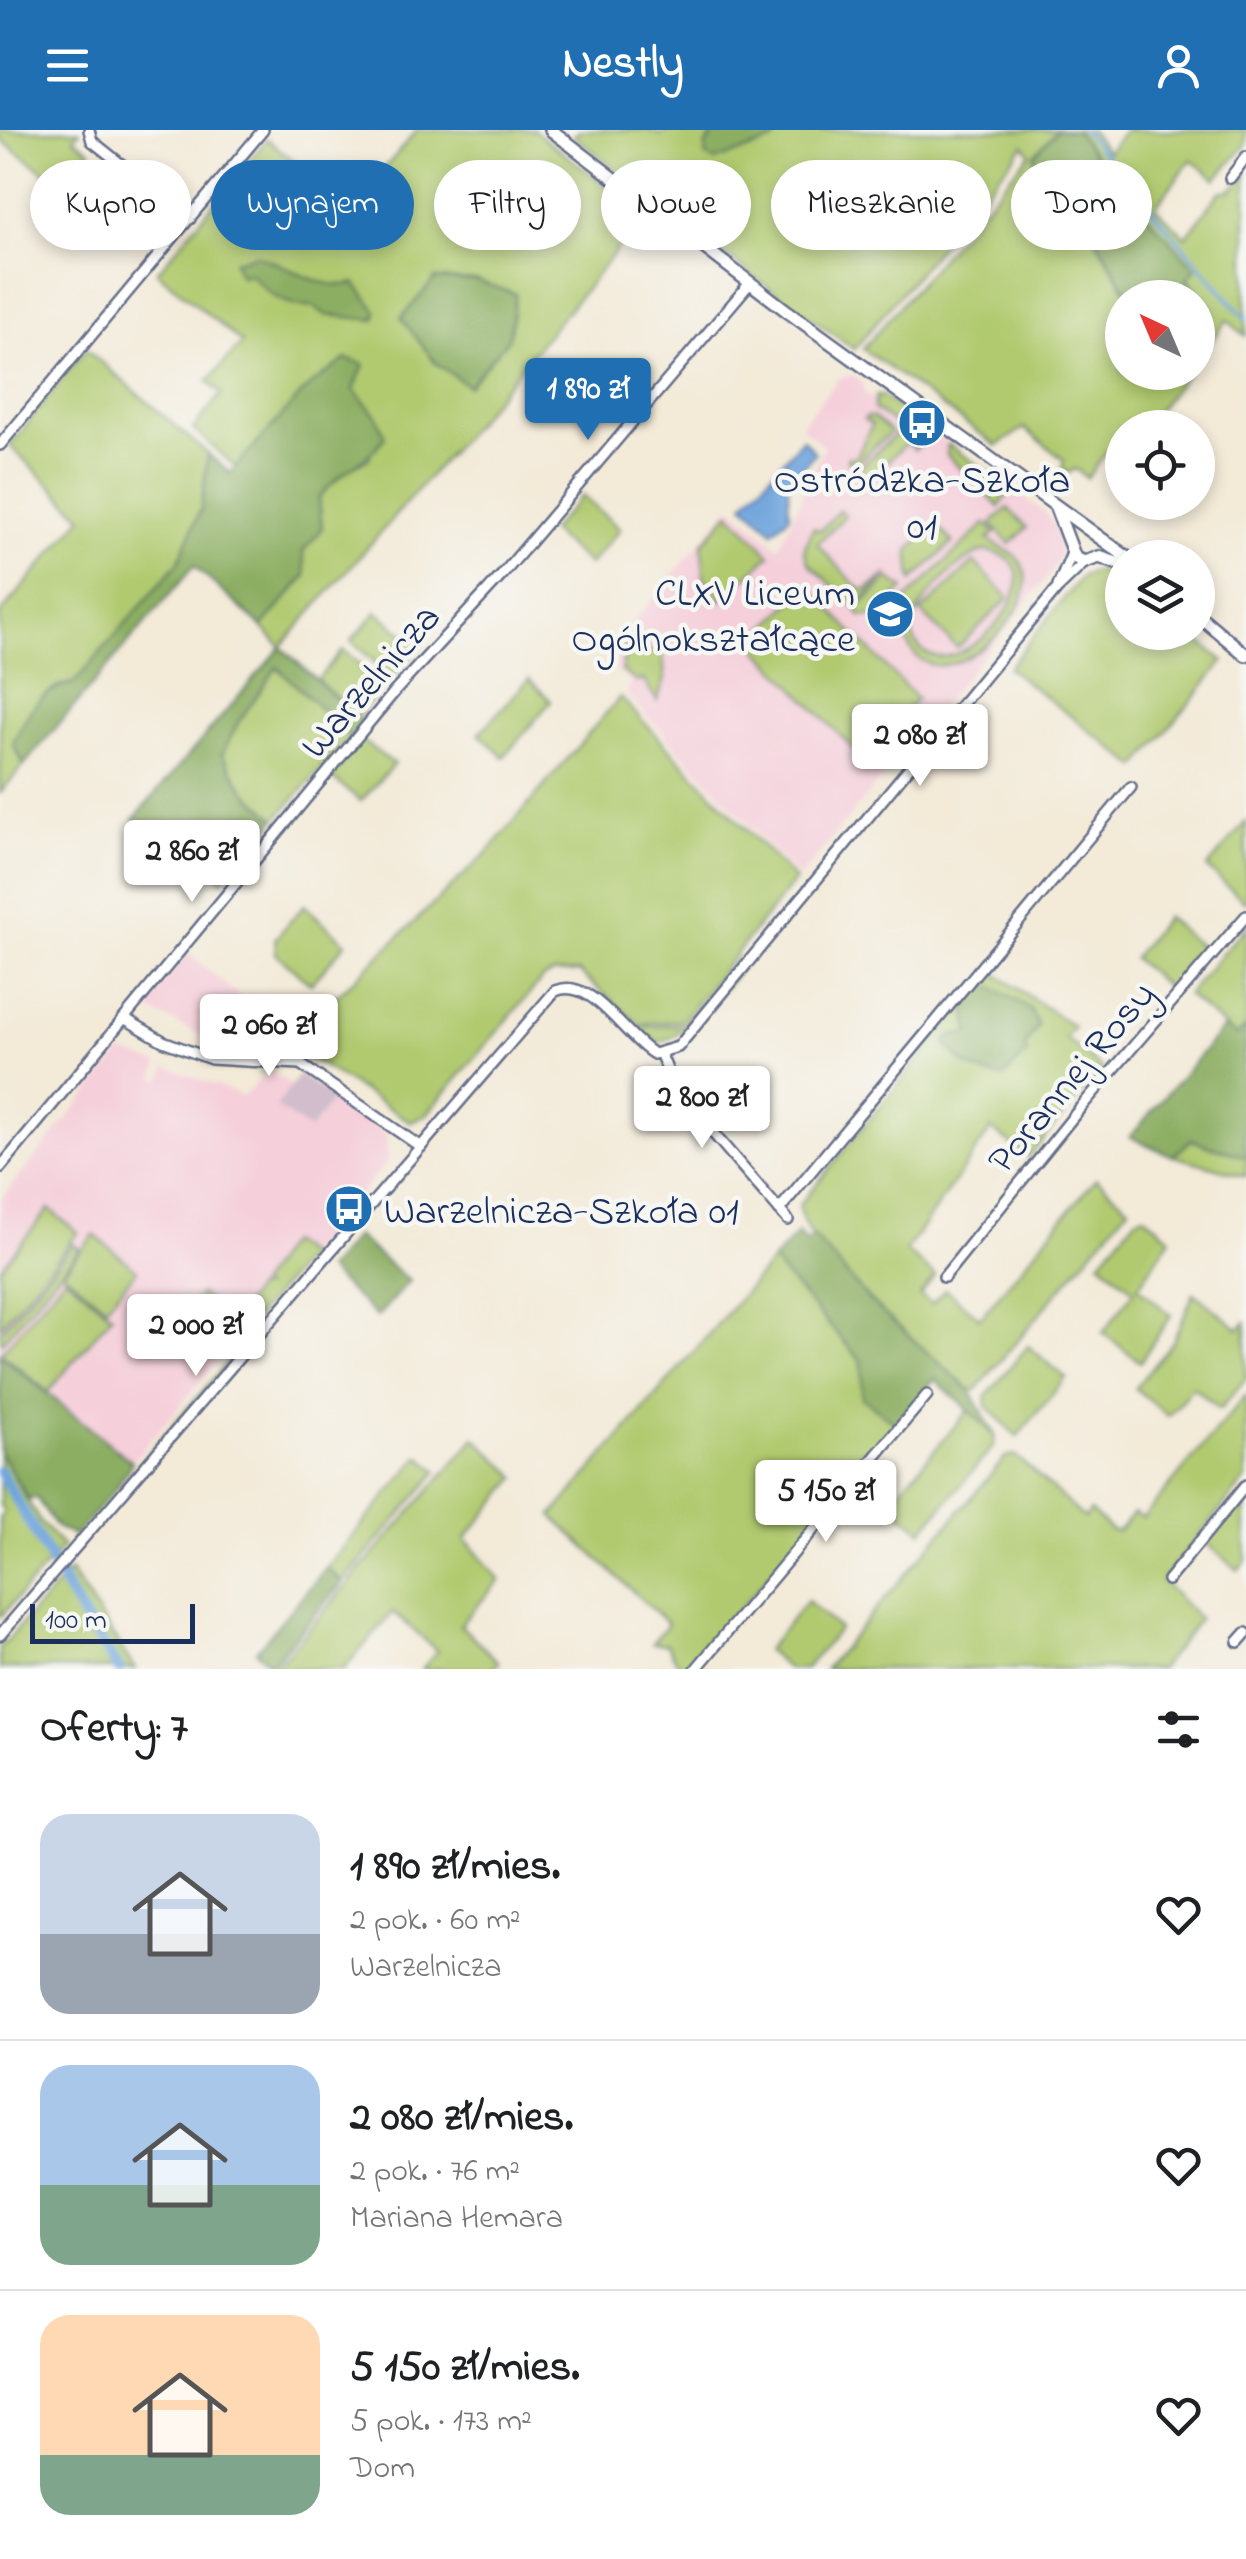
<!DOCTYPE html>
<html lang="pl">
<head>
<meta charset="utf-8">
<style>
	body { margin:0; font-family:"Indie Flower",sans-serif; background:#f6f6f6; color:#202124; height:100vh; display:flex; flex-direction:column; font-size:38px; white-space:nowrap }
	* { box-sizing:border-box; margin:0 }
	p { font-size:32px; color:#757577 }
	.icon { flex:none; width:55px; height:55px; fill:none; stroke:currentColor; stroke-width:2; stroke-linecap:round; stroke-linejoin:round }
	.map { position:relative; height:1539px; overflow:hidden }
	.side { display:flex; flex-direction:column; background:#fff; flex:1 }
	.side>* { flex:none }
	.hud { position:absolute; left:30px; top:30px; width:1188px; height:90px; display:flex; gap:20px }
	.needle { width:65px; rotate:316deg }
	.controls { position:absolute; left:1105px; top:150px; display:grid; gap:20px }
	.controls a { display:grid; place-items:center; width:110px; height:110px; border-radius:50%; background:#fff; box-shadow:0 5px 15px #0003; font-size:50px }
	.scale { position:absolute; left:30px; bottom:25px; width:165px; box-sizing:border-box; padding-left:10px; border:5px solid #1b2f5e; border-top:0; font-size:28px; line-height:35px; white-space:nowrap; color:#1b2f5e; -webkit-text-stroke:8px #f6f6f2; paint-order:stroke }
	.price { position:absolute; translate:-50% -85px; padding:0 22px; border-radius:10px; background:#fff; color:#222; font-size:32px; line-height:65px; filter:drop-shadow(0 2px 5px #0008) }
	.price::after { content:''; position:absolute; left:50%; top:60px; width:30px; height:22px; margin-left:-15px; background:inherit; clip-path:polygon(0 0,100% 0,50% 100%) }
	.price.on { background:#1f6fb2; color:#fff }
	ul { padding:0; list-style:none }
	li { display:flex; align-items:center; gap:30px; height:250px; padding:0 40px }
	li+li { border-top:2px solid #e0e0e0 }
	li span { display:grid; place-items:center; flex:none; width:280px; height:200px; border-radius:30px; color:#555 }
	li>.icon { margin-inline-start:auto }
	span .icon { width:120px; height:120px; fill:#fffc; stroke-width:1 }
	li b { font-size:42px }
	h2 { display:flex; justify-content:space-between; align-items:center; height:120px; padding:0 40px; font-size:42px }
	.chip { padding:0 35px; border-radius:45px; background:#fff; box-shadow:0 5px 15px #0003; font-size:35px; line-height:90px }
	.chip.on { background:#1f6fb2; color:#fff }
	header { display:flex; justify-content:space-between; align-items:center; height:130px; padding:0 40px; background:#1f6fb2; color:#fff; font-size:45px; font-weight:700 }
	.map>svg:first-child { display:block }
</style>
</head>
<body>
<header><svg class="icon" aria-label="menu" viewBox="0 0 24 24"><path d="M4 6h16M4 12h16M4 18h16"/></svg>Nestly<svg class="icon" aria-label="person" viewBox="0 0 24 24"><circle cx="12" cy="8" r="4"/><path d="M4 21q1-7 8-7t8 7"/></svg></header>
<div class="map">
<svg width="1246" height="1539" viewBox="0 0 1246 1539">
	<rect width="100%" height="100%" fill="#f6f6f2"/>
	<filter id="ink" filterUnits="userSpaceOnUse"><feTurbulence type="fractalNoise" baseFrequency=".01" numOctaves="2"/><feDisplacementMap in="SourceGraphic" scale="20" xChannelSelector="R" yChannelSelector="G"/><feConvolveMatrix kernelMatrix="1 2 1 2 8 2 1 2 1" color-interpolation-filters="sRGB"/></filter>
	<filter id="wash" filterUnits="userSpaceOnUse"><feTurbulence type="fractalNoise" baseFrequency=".0048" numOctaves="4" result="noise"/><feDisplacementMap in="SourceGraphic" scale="40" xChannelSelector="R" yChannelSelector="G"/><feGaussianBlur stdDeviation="2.25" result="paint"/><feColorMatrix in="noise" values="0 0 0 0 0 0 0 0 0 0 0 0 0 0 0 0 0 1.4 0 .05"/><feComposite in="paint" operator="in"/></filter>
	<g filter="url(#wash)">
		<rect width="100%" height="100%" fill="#f3ead8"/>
		<!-- built -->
		<path fill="#f5cfda" d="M853 245 863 253 864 263 872 269 882 266 1045 383 1059 403 1060 426 1051 443 799 748 627 565 630 551 616 540 617 511 731 376 779 417 824 317 800 296 839 248Z
			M188 823 274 896 269 903 223 915 152 882 149 873Z
			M122 922 159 934 155 947 161 950 167 937 243 966 261 948 275 945 291 955 276 977 311 1000 333 968 386 1005 388 1031 132 1332 0 1225V1070Z"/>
		<!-- industrial -->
		<path fill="#d1bdcb" d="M299 944 333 968 310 1000 276 977Z"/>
		<!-- green -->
		<path fill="#b1ca70" stroke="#667c67" stroke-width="2.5" fill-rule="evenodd" d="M0 0H80L74 8 91 21 65 57 0 9Z
			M417 0H534L645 86 460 311 281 517 262 497 306 446 303 421 322 399 319 368 338 343 369 329 377 287 354 260 308 257 236 337 193 299 221 264 208 251 242 213 157 142 267 9 351 78ZM435 149 477 151 469 255 436 233Z
			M580 0H648L662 5 670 0H717L706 15 715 30 773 11 781 0H1057L1034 25 1047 52 1076 76 1130 167 1122 168V242L1187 243 1144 297 1122 298 1119 331 1107 322 1087 348 1076 339 1068 343 1062 338 1064 330 1024 298 997 316 863 219 1030 23 1024 15 854 219 750 144 574 6Z
			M1075 0H1090L1107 22 1125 0H1246V15L1216 49 1191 30 1155 77 1186 107 1220 62 1231 60 1246 42V206L1227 190 1198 229V199L1212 180Z
			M86 219 208 324 201 379 178 433 74 553 58 556 13 613 24 635 0 663V484L83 387 10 316Z
			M876 266H882L933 303 922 313 874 279Z
			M866 287H873L891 302 852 337 847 328 857 326 872 294 864 290Z
			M897 303 918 317 915 320 907 313 866 351 858 339Z
			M948 314 1011 359 999 377 947 325Z
			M582 366 620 399 589 435 550 401Z
			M1008 378 1027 398 1010 414 991 394Z
			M839 380 845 386 817 414 859 458 866 460 888 444 855 477 809 433 804 420 813 398 821 400Z
			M730 382 770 425 722 470 704 448 702 414Z
			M986 393 995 403 988 409C1000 420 1015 420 1023 436 1043 475 963 552 925 532 903 521 907 498 892 483ZM986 421C1079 433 940 583 912 504 908 478 962 425 986 421Z
			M936 395 953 412 912 451 909 420Z
			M974 432 1009 468 957 518 921 482Z
			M1107 438 1122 450V502L1188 503 1224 531 1137 637 1008 538 1082 446Z
			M889 448 904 459 875 487 860 486 857 479Z
			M808 456 917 569 859 625 751 512Z
			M377 482 420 517 396 544H388L351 511Z
			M626 512 663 526 665 549 657 571 643 549 637 552 622 541Z
			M343 520 381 552V560L357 588 317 550Z
			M277 536 350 607 276 689 245 661 222 624 239 591Z
			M529 549 551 571 504 627 479 604Z
			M620 567 795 750 682 891 639 894 579 842 554 843 542 849 427 984 411 992 314 930 282 918 488 722Z
			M362 611 394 634 361 671 330 646Z
			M1246 692V771L1245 772 1207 738Z
			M304 775 346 813 311 854 276 824 275 809Z
			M1166 787 1204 820 1170 860 1133 828Z
			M1246 796V898L1237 907 1187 865Z
			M739 828 745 833C728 854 683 911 657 912L636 897 684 895Z
			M992 841 1074 897 1065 908 1102 939 1028 1027 991 999 906 1121 935 1146 920 1165 932 1174 945 1159 980 1188 1096 1048 1129 1077 976 1260H970C934 1228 799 1119 799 1075L965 873 970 903 1025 916 1030 879 983 852Z
			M1191 1010 1246 1027V1046L1173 1026Z
			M49 1079 78 1103 0 1196V1138Z
			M1144 1085 1171 1108 1138 1157 1171 1185 1140 1232 1103 1203 1134 1161 1100 1131 1136 1088Z
			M94 1105 137 1140 106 1177 63 1142Z
			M288 1112 308 1126 248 1196 235 1187 256 1158H263L259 1154Z
			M73 1114 79 1119 2 1212 0 1202Z
			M326 1118 325 1121 119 1361 134 1340Z
			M772 1131 862 1232 863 1268 897 1294 689 1539H681L667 1514 652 1513 668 1494 552 1386Z
			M65 1146 112 1185 48 1262 1 1223Z
			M1194 1163 1239 1199 1246 1192V1248L1220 1279 1193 1257 1168 1286 1135 1258 1173 1211Z
			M200 1164 230 1188 223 1197 214 1198 189 1177Z
			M1028 1216 1066 1248 1017 1307 987 1276 986 1267Z
			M1246 1265V1349L1162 1451 1199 1489 1160 1539H825L1006 1327 1015 1325 1084 1388 1090 1381 1112 1401H1118L1134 1383 1143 1388Z
			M969 1280 995 1305 993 1317 922 1401 889 1373Z
			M475 1308 517 1347 465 1409 500 1450 460 1495 499 1532 493 1539H422L437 1521 393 1482 344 1539H274Z
			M0 1322 40 1392 63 1417 0 1487V1388L4 1383 0 1375Z
			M420 1326 438 1341 343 1452 326 1438Z
			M1244 1365 1246 1430 1238 1440 1205 1412Z
			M70 1441 135 1539 0 1538V1518Z
			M807 1471 839 1499 805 1539H788L766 1520Z"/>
		<!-- forest -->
		<path fill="#8cae62" stroke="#546e60" stroke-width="2.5" d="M717 0H781L773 11 715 31 705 26 706 15Z
			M1057 0H1075L1117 53 1196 138 1187 150 1212 180 1198 199V168L1130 167C1108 132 1077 57 1034 50V25Z
			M254 125C286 132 321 163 355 153L377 181 375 190 326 185 314 176C287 178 268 165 251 144L240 146 234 131Z
			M435 149 477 151 516 164 509 208 468 256 436 233 401 188Z
			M346 229 364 234 354 260 377 287 385 307C364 336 342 338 319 368L322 399 303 421 306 445 262 497 194 436 24 635 13 613C28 582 39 560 74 553L178 433 201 379 208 324 230 343 308 257Z
			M281 517 363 593 350 607 277 537 239 591 222 624 245 661 276 689 222 750 134 689Z
			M983 852 1030 879 1038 896 1025 916 1027 923 1003 948C978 944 960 934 946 913L951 906 970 903 965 873Z
			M1224 897 1237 906 1246 898 1242 955 1246 1027 1191 1010 1173 1026 1130 1007Z
			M798 1103 806 1113 814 1107 871 1172 970 1260 995 1305 935 1249 897 1294 862 1268V1232L772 1131Z
			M356 1106 409 1151 377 1187 327 1140Z
			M0 1225 132 1332 114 1361 74 1406 56 1397 36 1367 29 1370 0 1322Z
			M326 1438 343 1452 271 1535 256 1521Z"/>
		<!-- water -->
		<path fill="#71a5dd" stroke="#466a9e" stroke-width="2.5" d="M803 309 815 323 788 353 789 386 773 401 744 374Z"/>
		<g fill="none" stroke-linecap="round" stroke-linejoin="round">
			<!-- stream -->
			<path stroke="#71a5dd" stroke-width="4" d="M1083 0 1246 189"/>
			<!-- canal -->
			<path stroke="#71a5dd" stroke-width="11" d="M0 1341 83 1487 119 1539"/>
		</g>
	</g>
	<g filter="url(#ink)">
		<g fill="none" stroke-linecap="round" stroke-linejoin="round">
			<!-- minor casing -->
			<g stroke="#677089" stroke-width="14">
				<path id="minor" d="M89 0 92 11 190 89
					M1230 48 1246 27
					M0 315 263 0
					M1058 456 1072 423
					M124 888 163 911 211 929 300 934 421 1017
					M661 925 675 959 788 1090
					M0 1038 396 560 503 444 750 153
					M779 1080 1131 657
					M944 1147 1081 977 1246 786
					M1168 1450 1246 1355
					M0 1505 555 861C592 845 625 908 654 924L678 917 1057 459 1085 432
					M1238 1512 1246 1503
					M696 1539 927 1265"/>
			</g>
			<!-- tertiary casing -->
			<g stroke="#677089" stroke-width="16">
				<path id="tertiary" d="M551 0 787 181 1128 428
					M1055 375 1075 428 1085 432 1099 427
					M1099 427 1122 435
					M1198 485 1246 525"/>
			</g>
			<!-- minor -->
			<use href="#minor" stroke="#fff" stroke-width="9"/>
			<!-- tertiary -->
			<use href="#tertiary" stroke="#fff" stroke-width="11"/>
		</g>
	</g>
	<!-- icons -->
	<defs>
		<g id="bus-disc" transform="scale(2.5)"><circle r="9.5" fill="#1f6fb2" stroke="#f6f6f2"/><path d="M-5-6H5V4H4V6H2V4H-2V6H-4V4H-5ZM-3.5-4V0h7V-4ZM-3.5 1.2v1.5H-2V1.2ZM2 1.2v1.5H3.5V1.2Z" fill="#fff"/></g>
		<g id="school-disc" transform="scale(2.5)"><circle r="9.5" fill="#1f6fb2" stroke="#f6f6f2"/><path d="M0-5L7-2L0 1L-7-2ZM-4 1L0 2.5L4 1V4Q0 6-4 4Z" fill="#fff"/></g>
	</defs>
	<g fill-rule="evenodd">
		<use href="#bus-disc" x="922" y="293"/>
		<use href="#school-disc" x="890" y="484"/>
		<use href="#bus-disc" x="349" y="1079"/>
	</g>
	<g text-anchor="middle" stroke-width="9" stroke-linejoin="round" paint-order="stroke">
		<!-- poi labels -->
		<g font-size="40" fill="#1b2f5e" stroke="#f6f6f2">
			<text x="922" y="362">Ostródzka-Szkoła<tspan x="922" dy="46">01</tspan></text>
			<text x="855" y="475" text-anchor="end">CLXV Liceum<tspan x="855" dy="46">Ogólnokształcące</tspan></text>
			<text x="384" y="1093" text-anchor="start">Warzelnicza-Szkoła 01</text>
		</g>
		<!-- street labels -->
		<g font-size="40" fill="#1b2f5e" stroke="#f6f6f2">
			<text transform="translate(369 550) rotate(-49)" y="14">Warzelnicza</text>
			<text transform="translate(1070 946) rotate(-50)" y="14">Porannej Rosy</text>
		</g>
	</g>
</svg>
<div class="controls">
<a><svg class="needle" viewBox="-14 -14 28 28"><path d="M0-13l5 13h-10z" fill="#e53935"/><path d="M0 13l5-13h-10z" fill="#757577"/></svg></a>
<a><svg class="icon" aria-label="locate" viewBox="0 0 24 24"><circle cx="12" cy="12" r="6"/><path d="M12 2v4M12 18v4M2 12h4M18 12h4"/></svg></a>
<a><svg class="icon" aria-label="layers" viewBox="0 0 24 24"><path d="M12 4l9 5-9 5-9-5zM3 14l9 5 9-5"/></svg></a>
</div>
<div class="scale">100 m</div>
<b class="price on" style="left:588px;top:313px">1 890 zł</b>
<b class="price" style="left:920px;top:659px">2 080 zł</b>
<b class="price" style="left:192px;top:775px">2 860 zł</b>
<b class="price" style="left:269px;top:949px">2 060 zł</b>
<b class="price" style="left:702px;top:1021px">2 800 zł</b>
<b class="price" style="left:196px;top:1249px">2 000 zł</b>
<b class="price" style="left:826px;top:1415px">5 150 zł</b>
<div class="hud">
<a class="chip">Kupno</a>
<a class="chip on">Wynajem</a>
<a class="chip">Filtry</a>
<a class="chip">Nowe</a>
<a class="chip">Mieszkanie</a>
<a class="chip">Dom</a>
</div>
</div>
<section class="side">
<h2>Oferty: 7<svg class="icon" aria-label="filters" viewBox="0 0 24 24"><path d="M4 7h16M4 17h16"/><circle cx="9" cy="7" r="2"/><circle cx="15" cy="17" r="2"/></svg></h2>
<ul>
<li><span style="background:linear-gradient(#c9d6e8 60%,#9aa5b1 0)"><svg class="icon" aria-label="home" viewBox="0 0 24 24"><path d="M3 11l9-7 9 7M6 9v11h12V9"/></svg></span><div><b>1 890 zł/mies.</b><p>2 pok. · 60 m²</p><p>Warzelnicza</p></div><svg class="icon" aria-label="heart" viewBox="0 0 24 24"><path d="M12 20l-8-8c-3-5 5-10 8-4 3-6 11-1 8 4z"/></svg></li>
<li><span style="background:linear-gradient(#a9c7e8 60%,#7fa58c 0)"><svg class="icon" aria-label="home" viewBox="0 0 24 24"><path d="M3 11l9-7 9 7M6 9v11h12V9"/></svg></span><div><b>2 080 zł/mies.</b><p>2 pok. · 76 m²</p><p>Mariana Hemara</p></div><svg class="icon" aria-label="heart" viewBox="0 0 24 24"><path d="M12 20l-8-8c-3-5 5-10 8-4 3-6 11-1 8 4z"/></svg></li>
<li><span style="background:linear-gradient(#ffd9b3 70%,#7fa58c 0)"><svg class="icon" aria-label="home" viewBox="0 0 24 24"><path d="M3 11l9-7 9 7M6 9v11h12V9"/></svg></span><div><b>5 150 zł/mies.</b><p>5 pok. · 173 m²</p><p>Dom</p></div><svg class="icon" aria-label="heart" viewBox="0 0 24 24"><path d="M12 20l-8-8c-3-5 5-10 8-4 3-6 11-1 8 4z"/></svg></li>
</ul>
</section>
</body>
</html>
